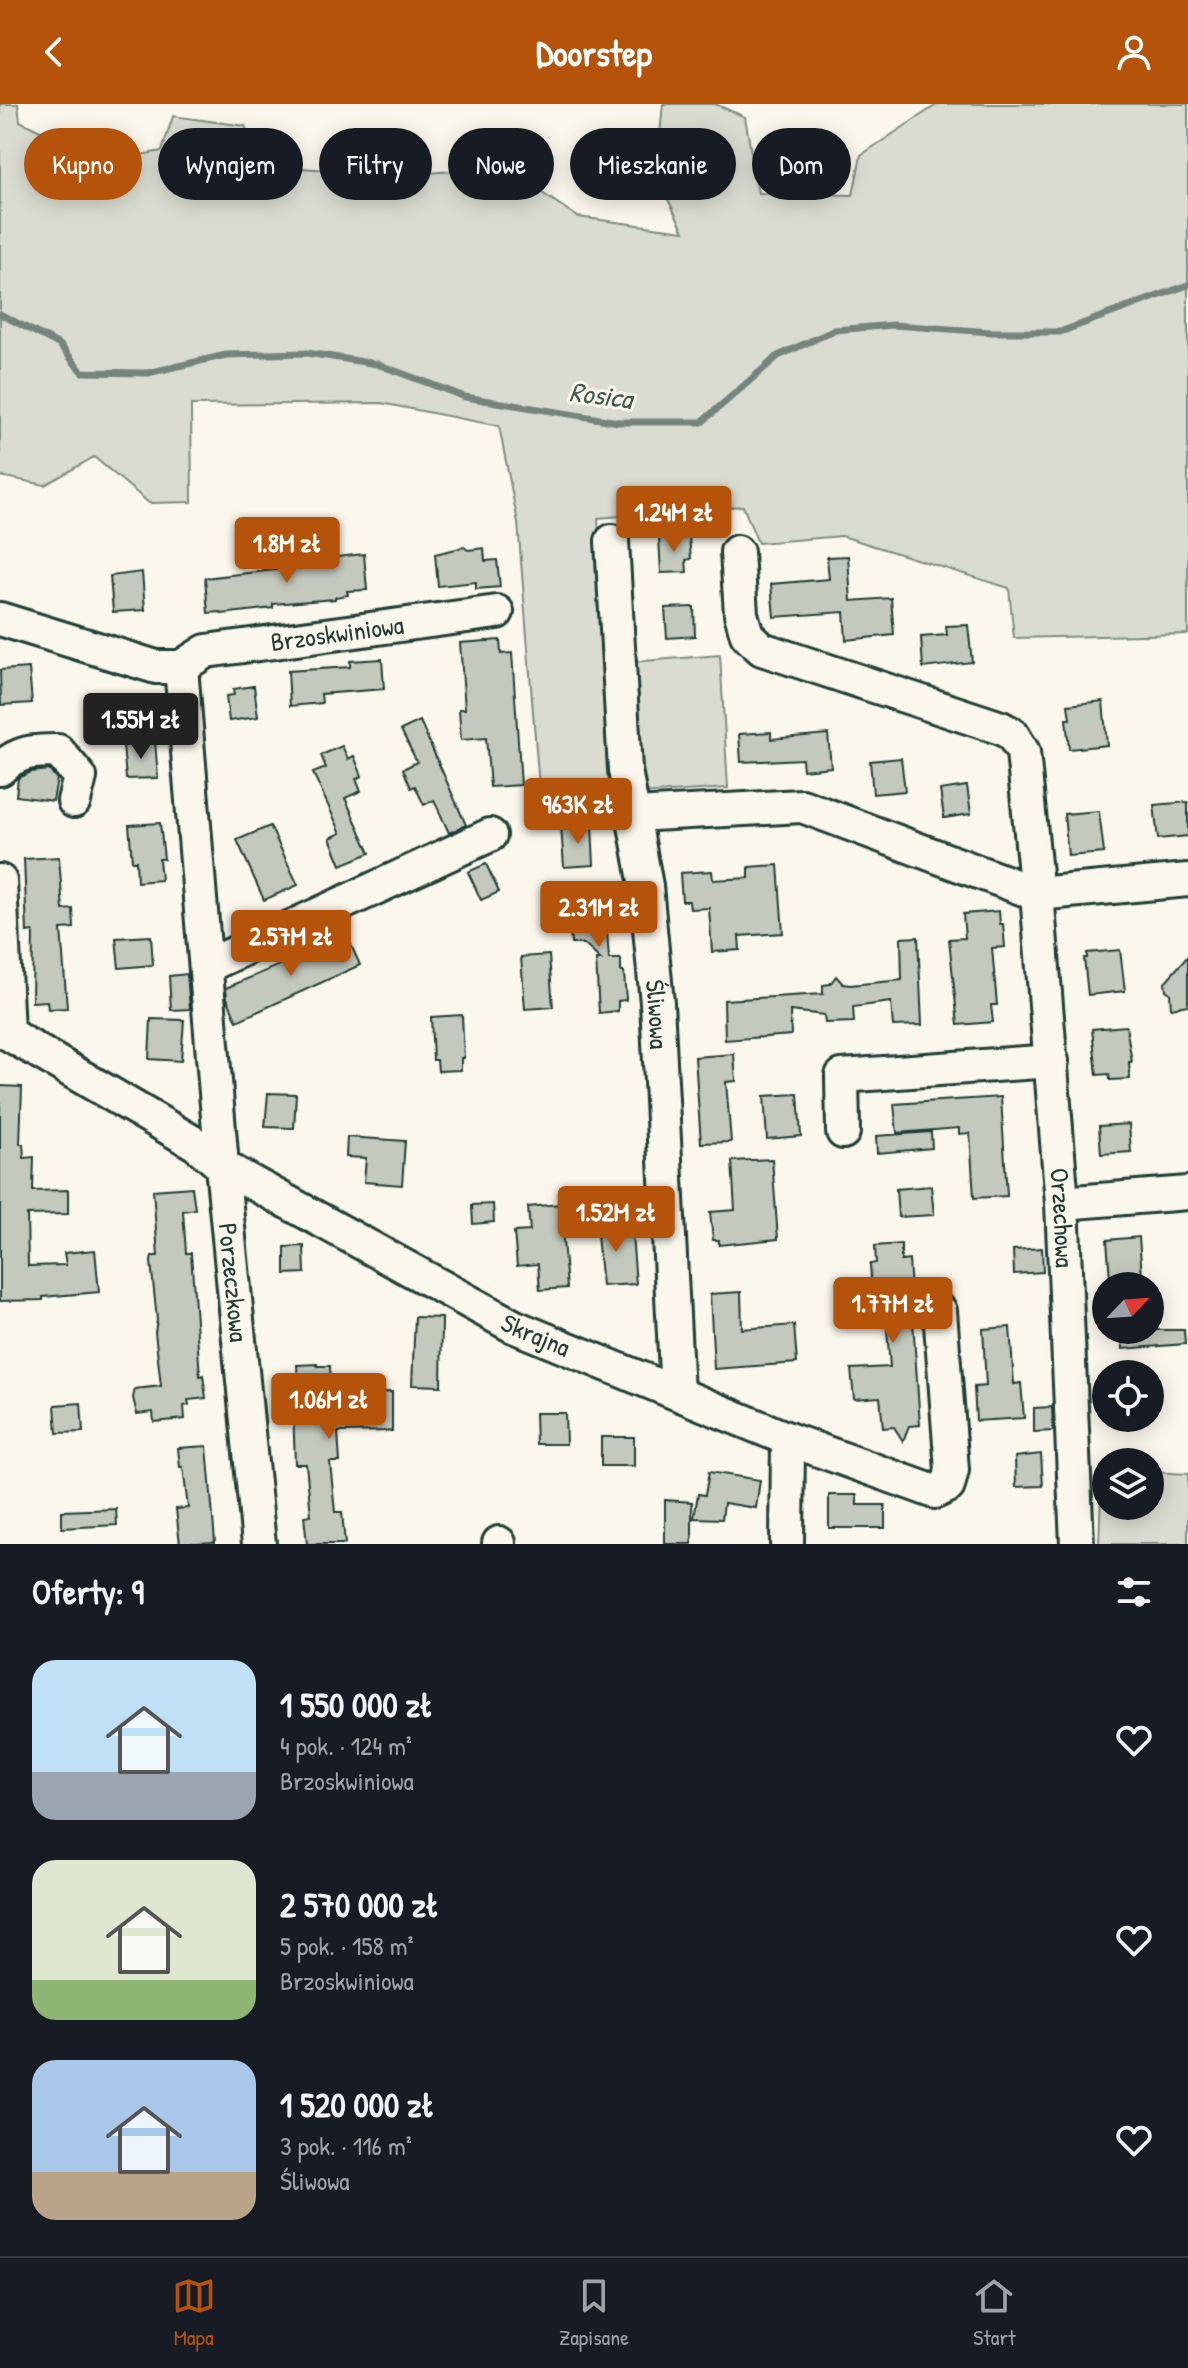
<!DOCTYPE html>
<html lang="pl">
<head>
<meta charset="utf-8">
<style>
	body { margin:0; font-family:"Patrick Hand",sans-serif; background:#242831; color:#f1f3f6; height:100vh; display:flex; flex-direction:column; font-size:30px; white-space:nowrap }
	* { box-sizing:border-box; margin:0 }
	p { font-size:26px; color:#9ea1a6 }
	.icon { flex:none; width:44px; height:44px; fill:none; stroke:currentColor; stroke-width:2; stroke-linecap:round; stroke-linejoin:round }
	.map { position:relative; height:1440px; overflow:hidden }
	.drawer { display:flex; flex-direction:column; background:#171b24; flex:1 }
	.drawer>* { flex:none }
	.top-card { position:absolute; left:24px; top:24px; width:1140px; height:72px; display:flex; gap:16px }
	.needle { width:52px; rotate:65deg }
	.tools { position:absolute; left:1092px; top:1168px; display:grid; gap:16px }
	.tools a { display:grid; place-items:center; width:72px; height:72px; border-radius:50%; background:#171b24; box-shadow:0 4px 20px #0003; font-size:40px }
	.price { position:absolute; translate:-50% -68px; padding:0 18px; border-radius:8px; background:#b45309; color:#fff; font-size:26px; line-height:52px; filter:drop-shadow(0 2px 4px #0008) }
	.price::after { content:''; position:absolute; left:50%; top:48px; width:24px; height:18px; margin-left:-12px; background:inherit; clip-path:polygon(0 0,100% 0,50% 100%) }
	.price.current { background:#222; color:#fff }
	ul { padding:0; list-style:none }
	li { display:flex; align-items:center; gap:24px; height:200px; padding:0 32px }
	li span { display:grid; place-items:center; flex:none; width:224px; height:160px; border-radius:24px; color:#555 }
	li>.icon { margin-inline-start:auto }
	span .icon { width:96px; height:96px; fill:#fffc; stroke-width:1 }
	li b { font-size:34px }
	h2 { display:flex; justify-content:space-between; align-items:center; height:96px; padding:0 32px; font-size:34px }
	.chip { padding:0 28px; border-radius:36px; background:#171b24; box-shadow:0 4px 20px #0003; font-size:28px; line-height:72px }
	.chip.current { background:#b45309; color:#fff }
	header { display:flex; justify-content:space-between; align-items:center; height:104px; padding:0 32px; background:#b45309; color:#fff; font-size:36px; font-weight:700 }
	.tab-bar { display:flex; justify-content:space-around; align-items:center; height:112px; border-top:2px solid #363941; background:#171b24; font-size:22px; color:#9ea1a6 }
	.tab-bar a { display:grid; justify-items:center; gap:4px }
	.tab-bar .current { color:#b45309 }
	.map>svg:first-child { display:block }
</style>
</head>
<body>
<header><svg class="icon" aria-label="back" viewBox="0 0 24 24"><path d="M15 5l-7 7 7 7"/></svg>Doorstep<svg class="icon" aria-label="person" viewBox="0 0 24 24"><circle cx="12" cy="8" r="4"/><path d="M4 21q1-7 8-7t8 7"/></svg></header>
<div class="map">
<svg width="1188" height="1440" viewBox="0 0 1188 1440">
	<rect width="100%" height="100%" fill="#fbf7ec"/>
	<filter id="ink" filterUnits="userSpaceOnUse"><feTurbulence type="fractalNoise" baseFrequency=".0125" numOctaves="2"/><feDisplacementMap in="SourceGraphic" scale="16" xChannelSelector="R" yChannelSelector="G"/><feConvolveMatrix kernelMatrix="1 2 1 2 8 2 1 2 1" color-interpolation-filters="sRGB"/></filter>
	<g filter="url(#ink)">
		<!-- green -->
		<path fill="#dbdcd1" stroke="#7d8c82" stroke-width="2" d="M0 0H18L20 17 103 58 162 47 173 12 245 22 263 61 392 71 505 64 578 113 684 127 656 72 663 0H715L745 13 758 89 853 91 861 51 938 0H1188V530L1014 534 1009 484 842 432 758 439 743 402 598 414 616 691 540 696 518 419 499 322 381 299 191 301 192 398 149 399 94 353 45 381 0 372Z
			M720 551 728 684 640 690 631 558Z
			M1102 1366H1106V1402H1150V1368L1188 1370V1440H1099Z"/>
		<g fill="none" stroke-linecap="round" stroke-linejoin="round">
			<!-- stream -->
			<path stroke="#74847b" stroke-width="7" d="M0 210 60 241 82 268 148 269 226 251 307 249 377 260 465 293 619 318H702L778 252 835 226 893 221 991 228H1060L1188 181"/>
		</g>
		<!-- building -->
		<path fill="#c4c9be" stroke="#1f3d34" stroke-width="2" d="M689 432 691 455 686 456 687 468 661 469 659 434Z
			M464 443 468 446 484 444 485 457 497 456 500 483 476 485V478L438 482 435 450Z
			M364 450 367 486 347 487 348 491 335 493V495L273 500V504L222 510 221 508 208 509 205 474 300 463 299 457Z
			M848 452 851 497 891 494 894 531 846 536 844 508 774 513 771 480 829 475 827 453Z
			M142 468 145 506 113 508 110 472Z
			M694 503 695 532 667 534 665 504Z
			M968 521 972 558 923 564 921 533 947 531 946 522Z
			M500 536 501 550 512 549 521 681 490 683 486 634 461 636 459 605H465L460 539Z
			M382 555 384 585 321 590 322 599 290 602 288 567 350 563V557Z
			M29 564 32 599 1 601 0 566Z
			M254 582 258 613 229 617 226 592 234 591 233 585Z
			M1103 597 1107 641 1069 645 1066 615H1070L1068 601Z
			M420 617 466 721 449 729 434 696 424 701 415 682 411 684 403 665 417 658 401 626Z
			M771 628V635L828 630 831 663 803 666 802 655 741 658 739 630Z
			M155 637 158 674 126 675 123 641Z
			M342 642 348 655 354 652 362 672 356 675 361 687 345 694 370 749 341 761 330 734 341 729 313 669 326 664 321 651Z
			M901 654 905 687 873 690 870 657Z
			M49 666 57 675 53 697 16 692 18 674 31 668Z
			M967 682 971 710 944 714 940 686Z
			M1188 698V732L1158 735 1154 701Z
			M1099 707 1104 749 1068 752 1064 710Z
			M160 719 164 755H159L161 776 137 778 136 757H132L129 721Z
			M592 721 594 761 564 763 561 722Z
			M270 722 298 781 264 796 237 736Z
			M59 753 63 806 73 805 74 824 61 825 67 904 48 905 47 897 32 898 33 827 27 828 24 755Z
			M486 760 499 788 481 796 468 768Z
			M778 761 783 829 739 832 740 846 712 848 709 804 690 805 689 797H682L680 769 712 767 713 776 749 774V763Z
			M604 786 609 855H621V868H624L626 896 618 897V907L599 909 596 856H601L584 840H571L569 809 582 808 581 787Z
			M999 807 1000 820H1003L1005 843 992 844 997 901H991L993 918 958 921 949 835 965 834 963 810Z
			M151 832 153 861 119 864 116 834Z
			M347 832 360 861 237 917 227 894 226 884Z
			M918 833 922 921 893 922 891 898 853 903 854 918 825 919 824 911 790 907 791 931 725 936 724 896 823 890V881L830 880 836 872 843 880 850 881 902 876 901 834Z
			M1120 846 1125 887 1088 891 1084 854H1087V849Z
			M549 851 553 903 525 905 521 853Z
			M1188 852V901L1171 904 1170 889 1166 886 1165 878Z
			M187 870 190 905 171 906 169 872Z
			M462 911 464 954H461V966L438 967 437 956H433L431 913Z
			M151 915 184 916 181 957 149 955Z
			M1126 922 1132 958H1129L1130 975 1110 976 1109 970 1097 971 1092 925Z
			M734 950 736 977 726 978 731 1038 701 1039 695 953Z
			M0 982 22 983 20 1040H23L24 1054 34 1053 33 1087 68 1086V1110L27 1111 28 1162 66 1161 64 1149 95 1146 99 1188 43 1193V1196L0 1197Z
			M268 989 296 990 294 1024 265 1023Z
			M798 990 801 1032 767 1035 764 992Z
			M1001 993 1007 1092 974 1094 970 1029 959 1030V1024L897 1029 894 1000Z
			M1129 1020 1131 1048 1101 1050 1099 1022Z
			M931 1028 932 1044 877 1049 876 1032Z
			M347 1033 405 1037 402 1081 364 1078 366 1054 346 1053Z
			M772 1055 778 1135 719 1141V1136H713L710 1108 735 1106 732 1057Z
			M931 1082 934 1111 898 1113 896 1085Z
			M192 1083 195 1105 183 1107 186 1149H191L200 1272 203 1271 206 1294 188 1296 189 1301 184 1302 185 1315 154 1318 153 1308 137 1310 133 1294 135 1285 161 1282 155 1228 157 1216 151 1158 152 1152H158L153 1086Z
			M493 1100 494 1118 473 1120 472 1101Z
			M560 1100 567 1184 540 1186 538 1160 517 1162 514 1128 530 1127 528 1103Z
			M631 1118 636 1180 602 1182 596 1121Z
			M1139 1133 1142 1172 1110 1175 1107 1136Z
			M901 1140V1157L909 1156 920 1321 909 1322 903 1337 894 1323 883 1324 880 1293 854 1295 851 1265 890 1263 884 1189 872 1190 870 1160 876 1159 875 1142Z
			M304 1142 305 1169 285 1170V1143Z
			M1042 1144 1043 1168 1014 1170 1013 1146Z
			M741 1188 742 1225 794 1221 797 1259 714 1265 710 1190Z
			M415 1213 442 1214 441 1282 412 1281Z
			M1010 1223 1014 1280 1021 1279 1024 1314 976 1317 974 1283 986 1282 983 1225Z
			M1121 1226H1184L1185 1240 1123 1245Z
			M317 1260V1262H330L331 1289 392 1288V1327L338 1328 340 1358H330L335 1408H342L345 1440H307L304 1412 311 1411 306 1360H295L292 1277H298L297 1261Z
			M81 1299 83 1328 57 1329 55 1301Z
			M1052 1303 1053 1327 1034 1328V1304Z
			M535 1309H565L566 1340H536Z
			M601 1333H634V1362H601Z
			M207 1342 215 1438 180 1440 176 1405 188 1404 183 1363H180L178 1344Z
			M1041 1350 1043 1382 1016 1383 1015 1353Z
			M709 1368 760 1376 756 1404 724 1399 722 1415 694 1414 698 1390 705 1391Z
			M829 1391H857V1401H885V1424H829Z
			M665 1396 692 1398V1440H665Z
			M116 1405 117 1421 62 1424V1407Z"/>
		<g fill="none" stroke-linecap="round" stroke-linejoin="round">
			<!-- minor casing -->
			<g stroke="#1f3d34" stroke-width="38">
				<g id="minor">
					<path id="s1" d="M612 437 625 666 646 782 657 899 677 1289"/>
					<path d="M737 448 741 510 747 531 762 545 1001 624 1012 630 1023 648 1037 790 1188 776"/>
					<path id="s2" d="M0 515 156 563H181L222 1062 259 1440"/>
					<path id="s3" d="M181 563 206 547 497 508"/>
					<path d="M0 665C18 647 34 647 58 647L80 673 74 697"/>
					<path id="s4" d="M634 711 802 702 1037 790 1062 1099 1077 1440"/>
					<path d="M0 777 7 929"/>
					<path d="M207 862 490 731"/>
					<path id="s5" d="M0 925 196 1040 222 1062 513 1222 788 1335 935 1388 948 1382 952 1366 940 1207"/>
					<path d="M843 1028 842 972 1052 957"/>
					<path d="M1062 1099 1188 1089"/>
					<path d="M499 1440V1439"/>
					<path d="M787 1440 788 1335"/>
				</g>
			</g>
			<!-- minor -->
			<use href="#minor" stroke="#fbf7ec" stroke-width="32"/>
		</g>
	</g>
	<g text-anchor="middle" stroke-width="6" stroke-linejoin="round" paint-order="stroke">
		<!-- street labels -->
		<g font-size="26" fill="#1f3d34" stroke="#fbf7ec">
			<text dy="9" stroke="none"><textPath href="#s3" startOffset="162">Brzoskwiniowa</textPath></text>
			<text dy="9" stroke="none"><textPath href="#s1" startOffset="476">Śliwowa</textPath></text>
			<text dy="9" stroke="none"><textPath href="#s4" startOffset="744">Orzechowa</textPath></text>
			<text dy="9" stroke="none"><textPath href="#s2" startOffset="806">Porzeczkowa</textPath></text>
			<text dy="9" stroke="none"><textPath href="#s5" startOffset="618">Skrajna</textPath></text>
		</g>
		<!-- water labels -->
		<g font-size="28" font-style="italic" fill="#425b52" stroke="#fbf7ec">
			<text transform="translate(601 291) rotate(7)" y="10">Rosica</text>
		</g>
	</g>
</svg>
<div class="tools">
<a><svg class="needle" viewBox="-14 -14 28 28"><path d="M0-13l5 13h-10z" fill="#e53935"/><path d="M0 13l5-13h-10z" fill="#9ea1a6"/></svg></a>
<a><svg class="icon" aria-label="locate" viewBox="0 0 24 24"><circle cx="12" cy="12" r="6"/><path d="M12 2v4M12 18v4M2 12h4M18 12h4"/></svg></a>
<a><svg class="icon" aria-label="layers" viewBox="0 0 24 24"><path d="M12 4l9 5-9 5-9-5zM3 14l9 5 9-5"/></svg></a>
</div>
<b class="price" style="left:674px;top:450px">1.24M zł</b>
<b class="price" style="left:287px;top:481px">1.8M zł</b>
<b class="price current" style="left:141px;top:657px">1.55M zł</b>
<b class="price" style="left:578px;top:742px">963K zł</b>
<b class="price" style="left:599px;top:845px">2.31M zł</b>
<b class="price" style="left:291px;top:874px">2.57M zł</b>
<b class="price" style="left:616px;top:1150px">1.52M zł</b>
<b class="price" style="left:893px;top:1241px">1.77M zł</b>
<b class="price" style="left:329px;top:1337px">1.06M zł</b>
<div class="top-card">
<a class="chip current">Kupno</a>
<a class="chip">Wynajem</a>
<a class="chip">Filtry</a>
<a class="chip">Nowe</a>
<a class="chip">Mieszkanie</a>
<a class="chip">Dom</a>
</div>
</div>
<section class="drawer">
<h2>Oferty: 9<svg class="icon" aria-label="filters" viewBox="0 0 24 24"><path d="M4 7h16M4 17h16"/><circle cx="9" cy="7" r="2"/><circle cx="15" cy="17" r="2"/></svg></h2>
<ul>
<li><span style="background:linear-gradient(#bfe0f5 70%,#9aa5b1 0)"><svg class="icon" aria-label="home" viewBox="0 0 24 24"><path d="M3 11l9-7 9 7M6 9v11h12V9"/></svg></span><div><b>1 550 000 zł</b><p>4 pok. · 124 m²</p><p>Brzoskwiniowa</p></div><svg class="icon" aria-label="heart" viewBox="0 0 24 24"><path d="M12 20l-8-8c-3-5 5-10 8-4 3-6 11-1 8 4z"/></svg></li>
<li><span style="background:linear-gradient(#dfe7d0 75%,#8fb573 0)"><svg class="icon" aria-label="home" viewBox="0 0 24 24"><path d="M3 11l9-7 9 7M6 9v11h12V9"/></svg></span><div><b>2 570 000 zł</b><p>5 pok. · 158 m²</p><p>Brzoskwiniowa</p></div><svg class="icon" aria-label="heart" viewBox="0 0 24 24"><path d="M12 20l-8-8c-3-5 5-10 8-4 3-6 11-1 8 4z"/></svg></li>
<li><span style="background:linear-gradient(#a9c7e8 70%,#b9a48a 0)"><svg class="icon" aria-label="home" viewBox="0 0 24 24"><path d="M3 11l9-7 9 7M6 9v11h12V9"/></svg></span><div><b>1 520 000 zł</b><p>3 pok. · 116 m²</p><p>Śliwowa</p></div><svg class="icon" aria-label="heart" viewBox="0 0 24 24"><path d="M12 20l-8-8c-3-5 5-10 8-4 3-6 11-1 8 4z"/></svg></li>
</ul>
</section>
<nav class="tab-bar">
<a class="current"><svg class="icon" aria-label="map" viewBox="0 0 24 24"><path d="M3 6l6-2 6 2 6-2v14l-6 2-6-2-6 2zM9 4v14M15 6v14"/></svg>Mapa</a>
<a><svg class="icon" aria-label="saved" viewBox="0 0 24 24"><path d="M7 4h10v16l-5-4-5 4z"/></svg>Zapisane</a>
<a><svg class="icon" aria-label="home" viewBox="0 0 24 24"><path d="M3 11l9-7 9 7M6 9v11h12V9"/></svg>Start</a>
</nav>
</body>
</html>
